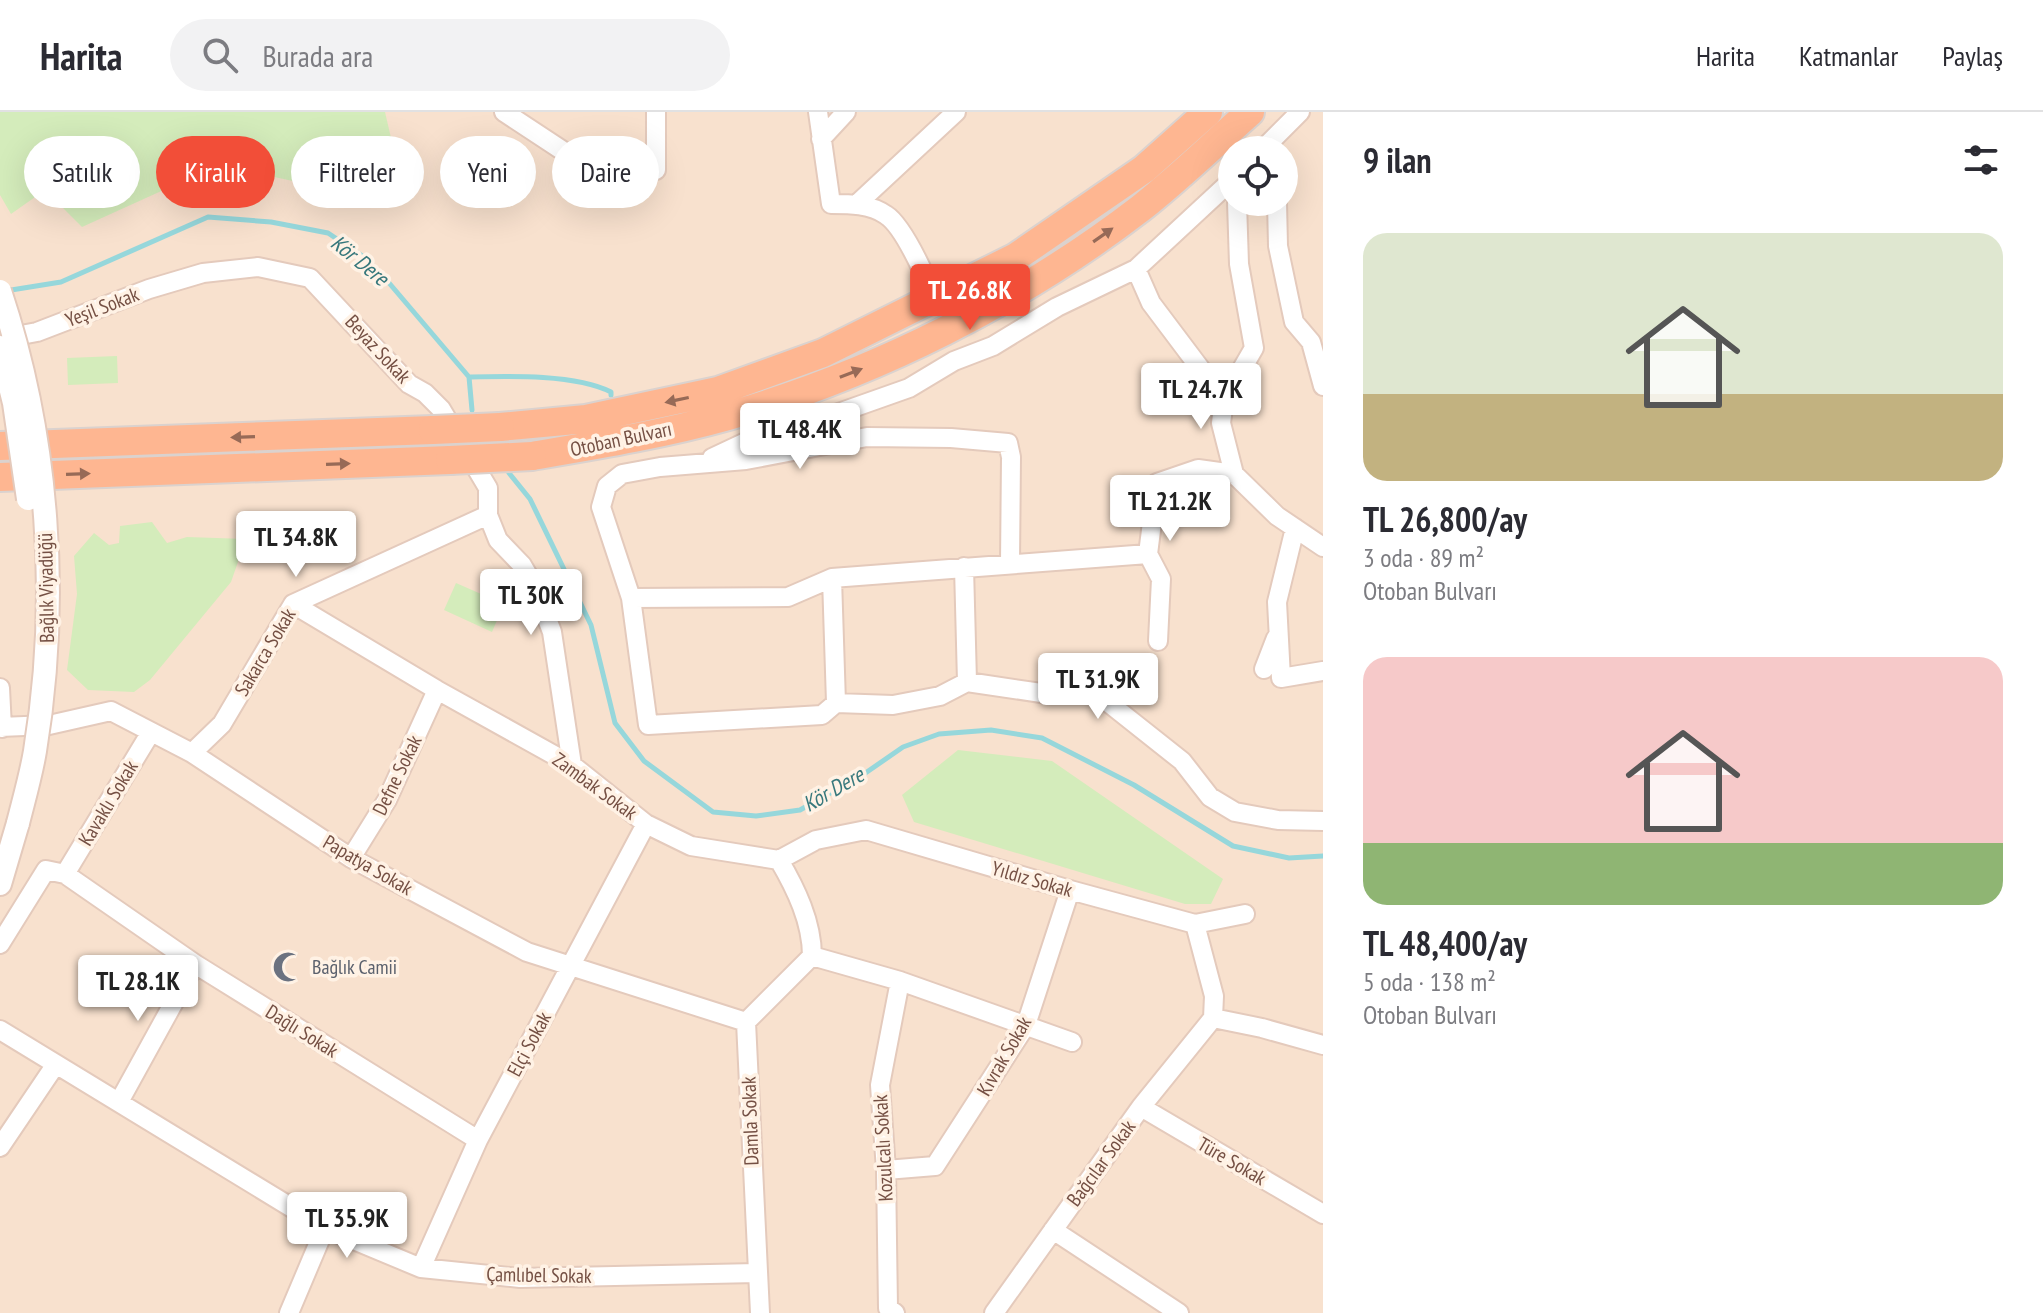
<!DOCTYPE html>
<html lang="tr">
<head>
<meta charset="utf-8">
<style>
	body { margin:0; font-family:"PT Sans Narrow",sans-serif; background:#f2f2f3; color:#2b2b33; height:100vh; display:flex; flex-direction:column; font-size:30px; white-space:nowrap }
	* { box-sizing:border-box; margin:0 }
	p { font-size:26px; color:#7c7c81 }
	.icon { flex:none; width:44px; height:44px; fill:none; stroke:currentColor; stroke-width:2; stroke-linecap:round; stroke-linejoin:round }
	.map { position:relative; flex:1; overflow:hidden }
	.side { display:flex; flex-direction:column; background:#fff; width:720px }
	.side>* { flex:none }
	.guide { position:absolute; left:24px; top:24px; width:760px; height:72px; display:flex; gap:16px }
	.tools { position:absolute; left:1218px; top:24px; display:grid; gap:16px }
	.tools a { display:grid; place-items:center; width:80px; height:80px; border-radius:50%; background:#fff; box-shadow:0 8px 32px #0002; font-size:40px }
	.price { position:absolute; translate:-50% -68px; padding:0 18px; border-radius:8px; background:#fff; color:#222; font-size:26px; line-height:52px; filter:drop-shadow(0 2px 4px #0008) }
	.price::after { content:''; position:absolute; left:50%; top:48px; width:24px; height:18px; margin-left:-12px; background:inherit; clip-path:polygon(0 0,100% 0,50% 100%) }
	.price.selected { background:#f24e38; color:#fff }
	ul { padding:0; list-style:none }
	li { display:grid; align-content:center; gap:16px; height:424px; padding:0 40px }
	li span { display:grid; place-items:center; height:248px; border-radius:24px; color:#555 }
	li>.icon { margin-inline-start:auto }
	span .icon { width:144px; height:144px; fill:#fffc; stroke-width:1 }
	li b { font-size:34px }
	h2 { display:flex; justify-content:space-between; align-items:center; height:96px; padding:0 40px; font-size:34px }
	.tag { padding:0 28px; border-radius:36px; background:#fff; box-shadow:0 8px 32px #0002; font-size:28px; line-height:72px }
	.tag.selected { background:#f24e38; color:#fff }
	header { display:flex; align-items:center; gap:48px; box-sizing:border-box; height:112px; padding:0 40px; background:#fff; border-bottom:2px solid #e1e1e2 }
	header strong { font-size:38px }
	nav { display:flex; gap:44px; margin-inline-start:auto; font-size:28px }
	.search { width:560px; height:72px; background:#f2f2f3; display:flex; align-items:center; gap:20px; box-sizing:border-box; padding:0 28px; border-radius:44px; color:#7c7c81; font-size:30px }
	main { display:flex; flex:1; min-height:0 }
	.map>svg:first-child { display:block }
</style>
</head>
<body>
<header>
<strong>Harita</strong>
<div class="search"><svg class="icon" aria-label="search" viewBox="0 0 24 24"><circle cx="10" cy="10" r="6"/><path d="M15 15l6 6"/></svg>Burada ara</div>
<nav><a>Harita</a><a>Katmanlar</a><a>Paylaş</a></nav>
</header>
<main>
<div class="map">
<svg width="1323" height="1201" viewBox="0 0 1323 1201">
	<rect width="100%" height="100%" fill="#feeedd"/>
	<!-- residential -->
	<path fill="#f8e1ce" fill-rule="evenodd" d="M0 0H1323V1201H0ZM1232 38H1284V90H1232Z"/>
	<!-- green -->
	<path fill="#d4ecbb" d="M0 0H385L395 43 374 87 270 64 179 71 82 115 45 78 11 102 0 83Z
		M117 244 118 271 68 273 67 246Z
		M152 410 167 431 187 425 246 427 231 470 150 568 134 580 88 578 67 558 77 482 74 444 94 421 109 433 119 431 120 414Z
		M456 471 504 492 492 520 444 498Z
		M958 638 1052 649 1223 767 1211 792H1185L914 710 902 683Z"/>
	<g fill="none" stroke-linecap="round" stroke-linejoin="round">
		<!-- stream -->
		<path stroke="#96d7db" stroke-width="5" d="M5 179 61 170 208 105 271 110 328 121 364 145 384 165 469 265 472 298
			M469 265C509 264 576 262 611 280V283
			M509 361 530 387 591 513 615 611 644 649 713 700 756 704 800 698 864 662 903 635 939 622 991 618 1042 626 1134 673 1233 734 1289 746 1323 744"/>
		<!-- minor casing -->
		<g stroke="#e4cabc" stroke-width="22">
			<path id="minor" d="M504 0 592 58H656V0
				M818 0 831 92C849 92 871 92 886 103 902 113 921 155 929 173
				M821 27 846 0
				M1262 38 1300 0
				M1277 90 1278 134 1294 210 1311 230 1323 274
				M857 92 956 0
				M1136 157 1151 191 1224 288 1221 311 1234 362 1277 404 1323 435
				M0 227 37 220 149 177 203 161 258 155 310 166 409 272 425 281 441 297 488 376V403L498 428 522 453 536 477 552 520 572 653
				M1224 288 1254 236 1239 152 1237 90
				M712 346 746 330 827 305 909 276 954 249 993 234 1057 195 1136 157 1232 68
				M1295 416 1277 490 1281 566 1323 559
				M964 455 967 570
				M832 466 836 591 822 603 648 613 631 486 601 395 607 374 622 362 660 355 746 348 867 325 951 326 1008 331 1011 345 1010 451
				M631 486 788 485 832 466 1148 442
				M293 492 437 578 572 653 646 712 691 734 779 748C796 777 812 810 812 844
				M1158 529 1161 467 1148 442 1157 371 1198 357 1234 362
				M1264 557 1276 526
				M0 576 2 616
				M836 591 893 593 940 584 967 570 1048 582 1082 579 1100 584 1182 649 1210 685 1235 700 1278 708 1323 709
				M0 615 49 613 111 599 192 641 351 746 527 840 746 910
				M192 641 222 612 293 492 488 403
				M351 746 387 688 437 578
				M779 748 816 728 866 718 1070 778 1195 812 1214 884 1213 906
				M65 762 151 620
				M1195 812 1245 802
				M0 832 46 758 65 762 195 852 478 1028
				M812 844 900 869 1072 930
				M1213 906 1262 916 1323 933
				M0 918 325 1116 421 1156 520 1166 757 1161
				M119 990 195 852
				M1141 995 1323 1102
				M0 1035 56 952
				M886 1058 935 1054 1026 913 1070 778
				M1053 1118 1179 1201
				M421 1156 478 1028 646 712
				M289 1201 325 1116
				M760 1201 746 910 812 844
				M895 1201 888 1196 886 1058 880 973 900 869
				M994 1201 1141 995 1213 906"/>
		</g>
		<!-- tertiary casing -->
		<g stroke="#e4cabc" stroke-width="26">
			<path id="tertiary" d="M0 772 18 711"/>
		</g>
		<!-- trunk casing -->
		<g stroke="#dbd2ce" stroke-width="32">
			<path id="trunk" d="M500 315 586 307 718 279 823 241 1016 145 1144 57 1208 0
				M0 334 433 318
				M532 344C597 333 664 322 728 304 875 262 1020 189 1141 96 1179 66 1214 32 1250 0
				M0 365 450 348"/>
		</g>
		<!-- minor -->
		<use href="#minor" stroke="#fff" stroke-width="18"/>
		<!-- tertiary -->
		<use href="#tertiary" stroke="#fff" stroke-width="22"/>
		<!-- trunk -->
		<use href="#trunk" stroke="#feb691" stroke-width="28"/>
		<!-- tertiary-bridge casing -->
		<g stroke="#e4cabc" stroke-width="26" stroke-linecap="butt">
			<path id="tertiary-bridge" d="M0 179C49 326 60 487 35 639 31 663 24 687 18 711
				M0 235 14 291 28 387"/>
		</g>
		<!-- trunk-bridge casing -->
		<g stroke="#dbd2ce" stroke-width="32" stroke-linecap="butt">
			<path id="trunk-bridge" d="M433 318 500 315
				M450 348 532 344"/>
		</g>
		<!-- tertiary-bridge -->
		<use href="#tertiary-bridge" stroke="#fff" stroke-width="22"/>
		<!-- trunk-bridge -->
		<use href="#trunk-bridge" stroke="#feb691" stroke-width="28"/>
	</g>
	<!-- one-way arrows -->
	<defs><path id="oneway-solid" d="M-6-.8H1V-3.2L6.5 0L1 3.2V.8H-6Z" transform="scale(2)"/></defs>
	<g fill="#976a57">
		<use href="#oneway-solid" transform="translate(1103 123) rotate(-35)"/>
		<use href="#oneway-solid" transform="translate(851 261) rotate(-21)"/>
		<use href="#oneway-solid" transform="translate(677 288) rotate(168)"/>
		<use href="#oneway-solid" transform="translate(243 325) rotate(178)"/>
		<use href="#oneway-solid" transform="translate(338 352) rotate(-2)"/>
		<use href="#oneway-solid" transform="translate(78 362) rotate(-2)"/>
	</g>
	<!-- icons -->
	<defs>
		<g id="mosque-bare" transform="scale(2.4)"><path d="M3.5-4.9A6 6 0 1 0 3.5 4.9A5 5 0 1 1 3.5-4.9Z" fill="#6b7280" stroke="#fff2e5" stroke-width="2.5" paint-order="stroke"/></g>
	</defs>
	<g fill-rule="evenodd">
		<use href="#mosque-bare" x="288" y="855"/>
	</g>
	<g text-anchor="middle" stroke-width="7" stroke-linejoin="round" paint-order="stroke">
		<!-- street labels -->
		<g font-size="20" fill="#755044" stroke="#fff2e5">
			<text transform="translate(102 195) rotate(-21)" y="7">Yeşil Sokak</text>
			<text transform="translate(378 237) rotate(47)" y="7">Beyaz Sokak</text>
			<text transform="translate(621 327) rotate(-12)" y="7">Otoban Bulvarı</text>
			<text transform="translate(46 476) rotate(-91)" y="7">Bağlık Viyadüğü</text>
			<text transform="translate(265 540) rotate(-59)" y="7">Sakarca Sokak</text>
			<text transform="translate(397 663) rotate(-64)" y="7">Defne Sokak</text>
			<text transform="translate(595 674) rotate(36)" y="7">Zambak Sokak</text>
			<text transform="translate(108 691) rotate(-59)" y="7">Kavaklı Sokak</text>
			<text transform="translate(368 753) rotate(30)" y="7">Papatya Sokak</text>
			<text transform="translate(1032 767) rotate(16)" y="7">Yıldız Sokak</text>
			<text transform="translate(302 919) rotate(32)" y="7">Dağlı Sokak</text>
			<text transform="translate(529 932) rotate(-62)" y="7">Elçi Sokak</text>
			<text transform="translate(1004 944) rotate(-60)" y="7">Kıvrak Sokak</text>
			<text transform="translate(750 1009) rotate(-92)" y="7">Damla Sokak</text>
			<text transform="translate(883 1036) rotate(-93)" y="7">Kozulcalı Sokak</text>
			<text transform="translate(1232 1049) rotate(30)" y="7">Türe Sokak</text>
			<text transform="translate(1101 1051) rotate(-54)" y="7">Bağcılar Sokak</text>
			<text transform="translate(539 1163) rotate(1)" y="7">Çamlıbel Sokak</text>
		</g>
		<!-- worship labels -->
		<g font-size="20" fill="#5b616d" stroke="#fff2e5" text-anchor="start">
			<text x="312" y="862">Bağlık Camii</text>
		</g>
		<!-- water labels -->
		<g font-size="22" font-style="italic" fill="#37787c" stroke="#fff2e5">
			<text transform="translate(360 148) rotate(39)" y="8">Kör Dere</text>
			<text transform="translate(833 677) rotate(-30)" y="8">Kör Dere</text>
		</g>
	</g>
</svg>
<div class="tools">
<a><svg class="icon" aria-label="locate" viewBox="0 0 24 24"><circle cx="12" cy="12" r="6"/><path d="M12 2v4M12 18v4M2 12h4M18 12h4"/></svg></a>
</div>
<b class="price selected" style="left:970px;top:220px">TL 26.8K</b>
<b class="price" style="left:1201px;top:319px">TL 24.7K</b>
<b class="price" style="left:800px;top:359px">TL 48.4K</b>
<b class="price" style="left:1170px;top:431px">TL 21.2K</b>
<b class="price" style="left:296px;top:467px">TL 34.8K</b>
<b class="price" style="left:531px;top:525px">TL 30K</b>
<b class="price" style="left:1098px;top:609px">TL 31.9K</b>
<b class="price" style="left:138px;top:911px">TL 28.1K</b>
<b class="price" style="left:347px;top:1148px">TL 35.9K</b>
<div class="guide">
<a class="tag">Satılık</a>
<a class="tag selected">Kiralık</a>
<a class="tag">Filtreler</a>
<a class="tag">Yeni</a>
<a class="tag">Daire</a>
</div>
</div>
<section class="side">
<h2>9 ilan<svg class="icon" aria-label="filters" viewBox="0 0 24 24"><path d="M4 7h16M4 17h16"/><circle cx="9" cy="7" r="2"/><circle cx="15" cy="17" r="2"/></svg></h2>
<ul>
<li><span style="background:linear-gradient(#dfe7d0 65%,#c2b280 0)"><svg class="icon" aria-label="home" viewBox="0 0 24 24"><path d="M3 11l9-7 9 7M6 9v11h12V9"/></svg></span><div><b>TL 26,800/ay</b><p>3 oda · 89 m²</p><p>Otoban Bulvarı</p></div></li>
<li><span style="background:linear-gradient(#f6c9c9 75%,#8fb573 0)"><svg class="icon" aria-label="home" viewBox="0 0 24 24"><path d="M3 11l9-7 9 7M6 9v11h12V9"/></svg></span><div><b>TL 48,400/ay</b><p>5 oda · 138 m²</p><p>Otoban Bulvarı</p></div></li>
</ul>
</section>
</main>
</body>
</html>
